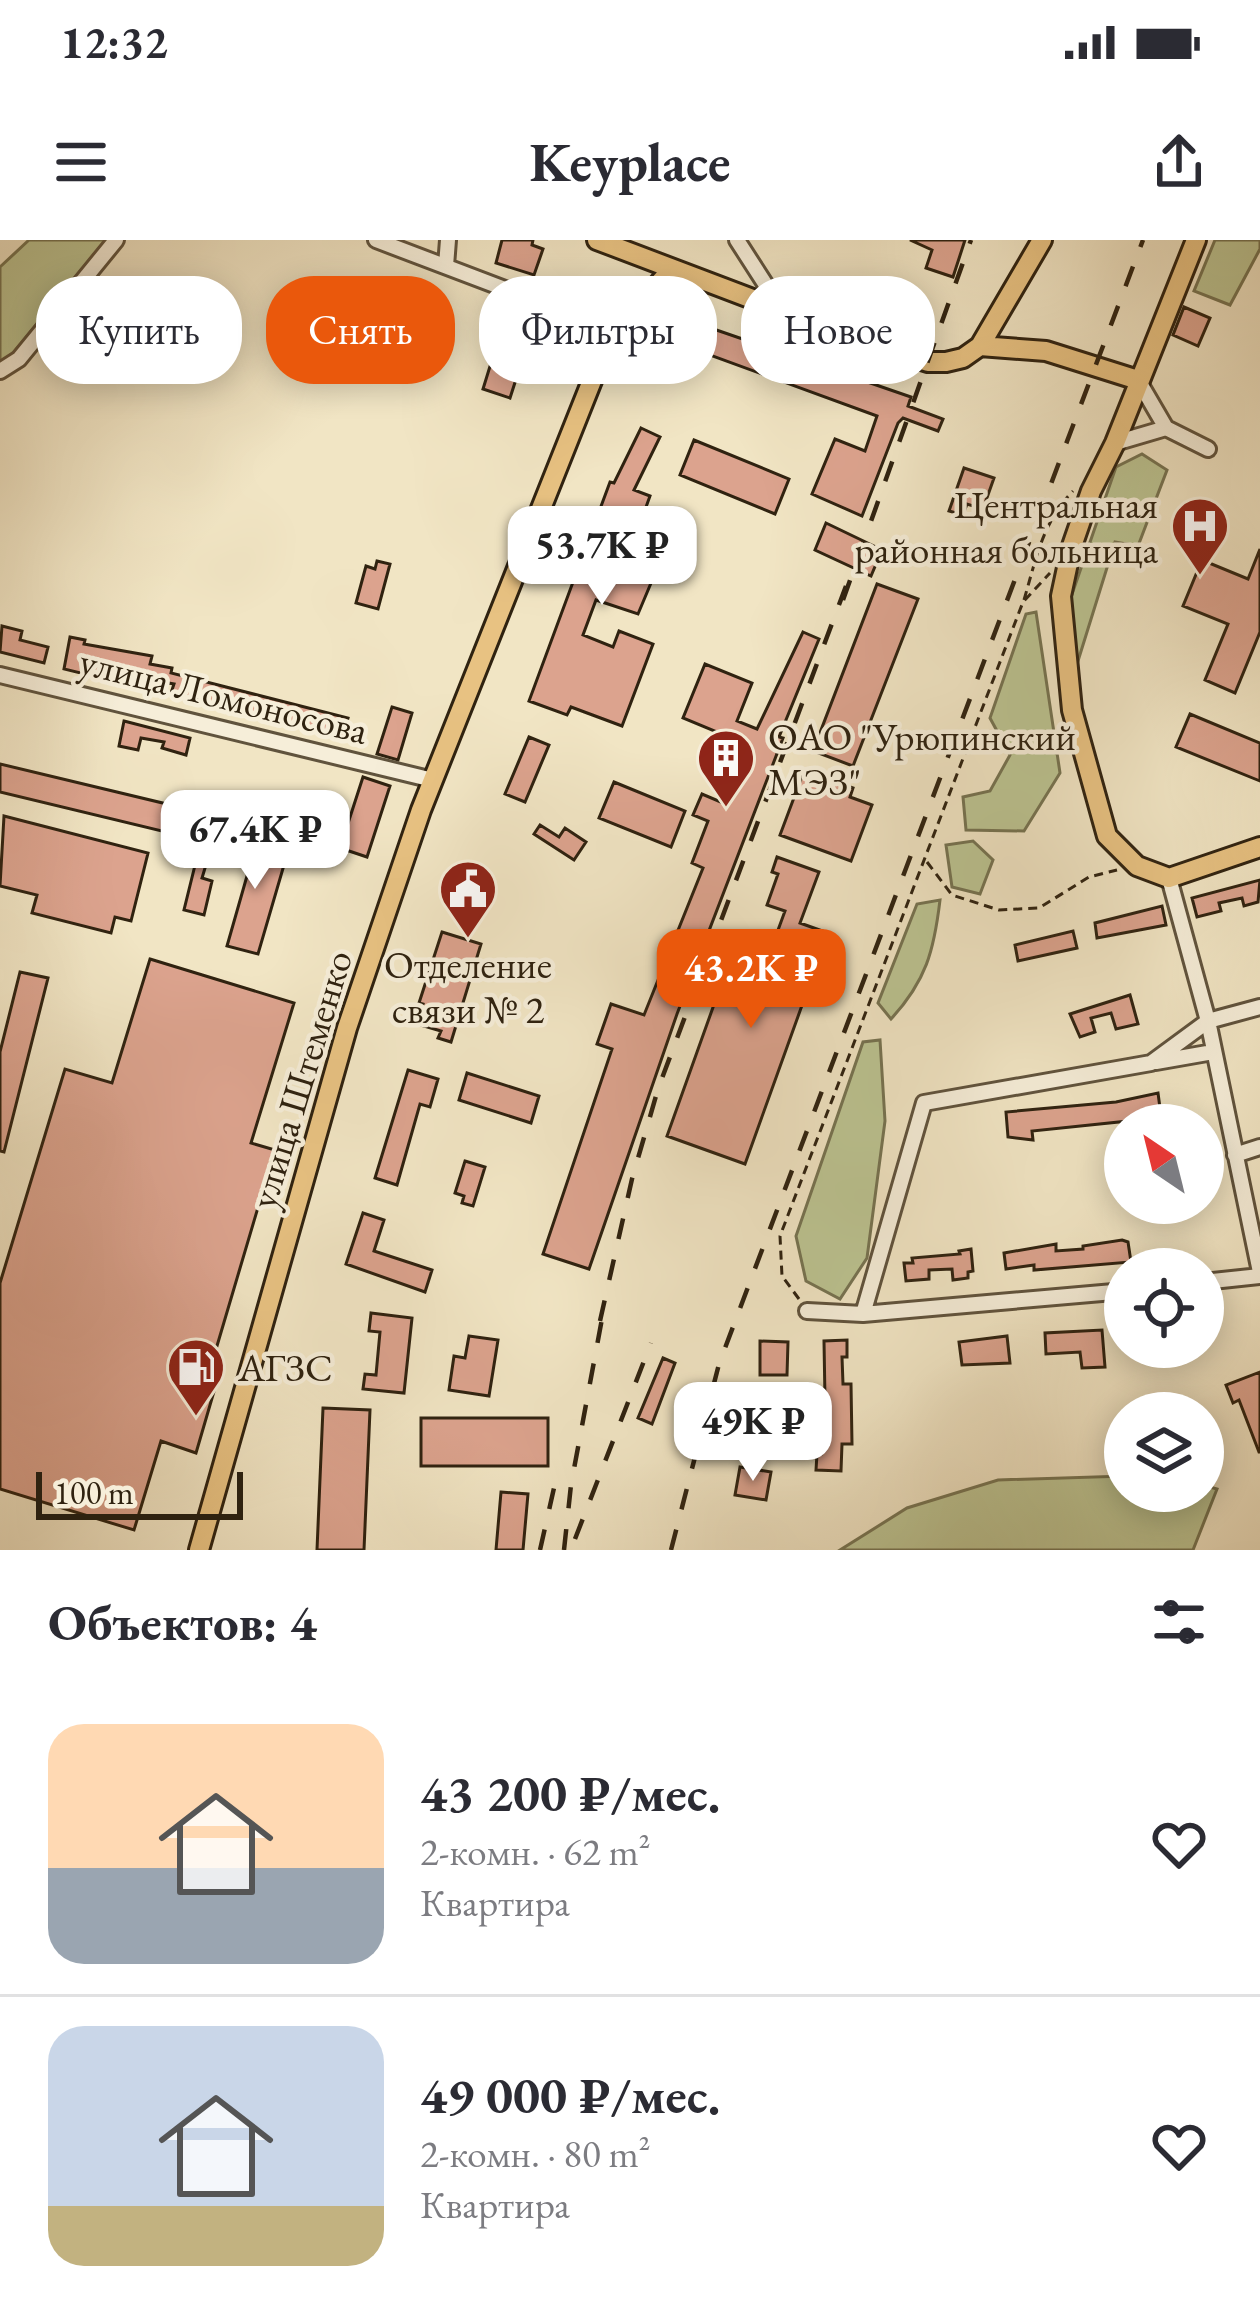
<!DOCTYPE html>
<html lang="ru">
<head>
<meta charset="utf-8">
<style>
	body { margin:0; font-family:"EB Garamond",serif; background:#f7f7f7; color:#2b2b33; height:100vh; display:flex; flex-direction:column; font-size:45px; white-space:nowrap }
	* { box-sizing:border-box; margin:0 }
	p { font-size:39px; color:#7c7c81 }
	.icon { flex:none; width:66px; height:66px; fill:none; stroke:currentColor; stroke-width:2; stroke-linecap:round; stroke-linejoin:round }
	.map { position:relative; height:1310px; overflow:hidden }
	.drawer { display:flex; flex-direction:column; background:#fff; flex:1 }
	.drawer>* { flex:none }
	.banner { position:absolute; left:36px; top:36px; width:1188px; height:108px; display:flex; gap:24px }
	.needle { width:78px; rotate:325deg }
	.tools { position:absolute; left:1104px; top:864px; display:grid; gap:24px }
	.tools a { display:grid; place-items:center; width:120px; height:120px; border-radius:50%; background:#fff; box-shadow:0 6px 30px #0003; font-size:60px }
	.scale { position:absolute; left:36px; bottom:30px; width:207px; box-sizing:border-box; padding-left:12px; border:6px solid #2f2210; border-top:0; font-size:33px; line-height:42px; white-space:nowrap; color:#2f2210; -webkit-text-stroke:9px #f6eed9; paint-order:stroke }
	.price { position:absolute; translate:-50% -102px; padding:0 27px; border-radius:24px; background:#fff; color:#222; font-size:39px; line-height:78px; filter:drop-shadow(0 3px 6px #0008) }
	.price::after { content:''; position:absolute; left:50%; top:72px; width:36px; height:27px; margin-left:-18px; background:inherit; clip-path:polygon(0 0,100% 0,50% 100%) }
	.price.selected { background:#ea580c; color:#fff }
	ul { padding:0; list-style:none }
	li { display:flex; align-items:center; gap:36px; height:300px; padding:0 48px }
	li+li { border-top:3px solid #e1e1e2 }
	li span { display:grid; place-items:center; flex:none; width:336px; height:240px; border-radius:36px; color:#555 }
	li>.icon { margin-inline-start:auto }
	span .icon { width:144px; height:144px; fill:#fffc; stroke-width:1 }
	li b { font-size:51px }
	h2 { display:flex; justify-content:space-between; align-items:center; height:144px; padding:0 48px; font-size:51px }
	.pill { padding:0 42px; border-radius:48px; background:#fff; box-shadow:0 6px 30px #0003; font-size:42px; line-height:108px }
	.pill.selected { background:#ea580c; color:#fff }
	.status { display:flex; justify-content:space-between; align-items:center; height:84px; padding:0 60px; background:#fff; direction:ltr }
	.status svg { height:33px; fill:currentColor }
	header { display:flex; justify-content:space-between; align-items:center; height:156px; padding:0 48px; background:#fff; font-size:54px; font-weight:700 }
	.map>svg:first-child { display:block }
</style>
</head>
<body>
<div class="status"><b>12:32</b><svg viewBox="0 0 49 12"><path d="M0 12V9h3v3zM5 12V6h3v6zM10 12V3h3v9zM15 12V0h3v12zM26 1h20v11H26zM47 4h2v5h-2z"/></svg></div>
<header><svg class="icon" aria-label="menu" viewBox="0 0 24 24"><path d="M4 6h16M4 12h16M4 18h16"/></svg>Keyplace<svg class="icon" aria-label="share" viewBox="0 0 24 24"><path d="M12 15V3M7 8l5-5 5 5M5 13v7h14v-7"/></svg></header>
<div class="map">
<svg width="1260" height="1310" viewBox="0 0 1260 1310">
	<rect width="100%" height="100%" fill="#f1e5c4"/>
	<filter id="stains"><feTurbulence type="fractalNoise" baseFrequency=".00167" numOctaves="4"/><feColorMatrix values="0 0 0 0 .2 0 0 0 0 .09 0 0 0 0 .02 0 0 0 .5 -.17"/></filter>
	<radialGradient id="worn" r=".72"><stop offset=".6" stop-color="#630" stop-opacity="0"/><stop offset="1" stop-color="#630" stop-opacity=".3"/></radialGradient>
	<!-- green -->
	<path fill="#bcc492" stroke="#767351" stroke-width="3" d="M29 0H106L12 114 0 122V27Z
		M1215 0H1260V9L1230 65 1194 51Z
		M1142 214 1167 230 1138 306 1115 302 1073 437 1070 360 1116 227Z
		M1036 372 1060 533 1024 591 966 590 963 557 990 551 1010 515 990 478 1026 374Z
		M973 601 993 620 980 654 952 647 946 605Z
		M940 660C934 711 926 741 891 779L878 763 917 664Z
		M880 800 885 881 867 1018 840 1059 806 1041 796 996 863 802Z
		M1125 1236V1251H1203V1245L1217 1249 1193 1310H840L907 1268 998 1240Z"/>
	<!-- building -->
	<path fill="#dca38e" stroke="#2f2210" stroke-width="3" d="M502 0H533L532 5 543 9 534 35 496 23Z
		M910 0H965L953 37 926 28 932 10Z
		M1184 67 1210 78 1198 106 1173 95Z
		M699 84 911 157 908 166 943 179 938 191 903 178 898 183 862 276 812 254 835 199 865 211 877 176 677 103Z
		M499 97 527 105 510 158 483 149Z
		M641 188 660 197 634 250 650 256 623 331 651 343 638 374 596 360 583 395 613 407 619 391 653 404 622 486 571 467 567 475 529 461 610 242 614 243Z
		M694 200 789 239 775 274 680 235Z
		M964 228 994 238 983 269 967 264 963 275 949 271Z
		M826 283 882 310 871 336 815 310Z
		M1260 309V392L1235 453 1205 440 1228 384 1183 366 1202 320 1248 339Z
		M377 321 390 324 378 369 356 363 366 326 375 329Z
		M877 344 918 359 853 526 813 511Z
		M2 386 22 391 20 400 48 407 44 423 0 412Z
		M803 392 819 399 779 497 783 498 677 774 589 1029 543 1014 612 809 597 804 611 764 644 775 703 628 692 623 708 581 693 575 702 554 723 563 746 504 683 478 705 424 752 443 737 481 757 489Z
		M70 397 85 400 84 404 152 416 150 424 172 428 171 433 348 478 346 485 354 487 350 499 171 453 174 444 146 439 144 446 133 444 136 433 112 427 109 440 64 429Z
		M392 467 412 473 398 520 377 514Z
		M1190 474 1260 503V541L1176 507Z
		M124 481 190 498 186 515 162 508 164 502 141 498 138 510 119 506Z
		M529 497 549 505 525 562 505 554Z
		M0 524 175 566 174 572 218 585 202 638 212 641 204 675 184 670 197 617 179 612 183 596 0 552Z
		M804 531 853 548 850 557 872 565 851 621 780 595Z
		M363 537 390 546 367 617 340 608Z
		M614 542 685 571 671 607 599 578Z
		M4 576 148 613 131 681 115 677 111 693 32 673 37 655 0 646Z
		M240 584 272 593 265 619 284 625 258 714 227 706 255 608 235 603Z
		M540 585 559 597 565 588 586 602 574 620 534 594Z
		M777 617 819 632 800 683 828 693 745 924 667 896 726 731 759 742 785 671 767 665 778 634 772 632Z
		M1260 640 1258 662 1244 666 1242 658 1219 663 1221 671 1197 677 1192 658Z
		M1162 666 1166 685 1097 698 1095 683Z
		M1073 691 1077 708 1018 721 1015 705Z
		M442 692 481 704 451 802 438 798 441 791 417 784 423 764 419 763Z
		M150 719 294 763 251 903 275 910 214 1116 190 1108 181 1138 215 1148 196 1213 161 1201 134 1290 0 1249V1043L65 829 112 843Z
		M20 732 48 738 4 912 0 911V812Z
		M1130 755 1138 784 1116 789 1111 773 1091 778 1095 792 1080 797 1070 774Z
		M408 830 438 839 430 867 420 864 397 945 375 938Z
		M467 833 539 856 531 883 459 860Z
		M1158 853 1162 883 1149 885 1148 879 1032 891 1033 900 1008 897 1006 872 1116 862Z
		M465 921 485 927 473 966 462 963 464 956 455 953Z
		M363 973 384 980 374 1011 432 1030 425 1052 346 1024Z
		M1122 1000 1128 1002 1131 1022 1034 1030V1025L1006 1029 1004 1013 1056 1004V1011L1083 1009V1006Z
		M971 1009 973 1031 968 1032V1038L953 1040 952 1029 929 1030V1039L906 1041 904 1023H913L912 1018 960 1014 959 1011Z
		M371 1073 412 1078 404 1153 363 1149 365 1134 376 1135 380 1092 369 1091Z
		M1102 1090 1105 1127 1082 1128 1080 1112 1046 1114 1045 1093Z
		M469 1096 498 1100 489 1156 449 1150 454 1116 465 1118Z
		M1007 1096 1010 1123 962 1125 959 1102Z
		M847 1100V1117H842L843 1144H851L852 1204H842L841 1231 816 1230 817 1214H821V1159H825L824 1101Z
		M760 1101 788 1102 787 1135H760Z
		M663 1118 675 1123 652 1184 638 1178Z
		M1260 1132V1212H1259L1239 1160 1233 1163 1226 1145Z
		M323 1168 370 1170 364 1310H317Z
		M421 1178H548V1226H421Z
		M740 1227 771 1232 766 1260 735 1255Z
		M501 1252 528 1254 523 1310H496Z"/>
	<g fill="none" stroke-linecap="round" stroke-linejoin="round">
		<!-- minor casing -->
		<g stroke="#60533d" stroke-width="20">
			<path id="minor" d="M376 0 534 60 602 119
				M737 0 780 67
				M446 26 448 0
				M0 131 19 119 116 0
				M1138 140 1166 188 1208 209
				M1115 203 1166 188
				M0 435 433 540
				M1169 638 1208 781 1260 1032
				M1156 822 1213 812
				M1235 915 1260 907
				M1203 1042 1260 1036
				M807 1071 863 1074 1125 1051
				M863 1074 924 863 1151 823 1208 781 1260 767"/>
		</g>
		<!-- major casing -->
		<g stroke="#2f2210" stroke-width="24">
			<path id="major" d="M597 0 871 104 928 122H946L963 118 980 106 1042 0
				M1196 0 1115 203 1091 251 1071 309 1061 356 1072 470 1107 596 1137 626 1169 638 1260 607
				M980 106 1046 111 1138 140
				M199 1310 347 788 421 570 597 128 623 84 671 30"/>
		</g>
		<!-- path -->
		<path stroke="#2f2210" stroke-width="3" stroke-dasharray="9 6" stroke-linecap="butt" d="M1024 360C1036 319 1043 281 1073 251
			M927 622 952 655 999 670 1039 668 1089 637 1117 630
			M799 1059 782 1036 780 996 1023 362 1050 333"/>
		<!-- minor -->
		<use href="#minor" stroke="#f6eed9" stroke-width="14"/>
		<!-- major -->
		<use href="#major" stroke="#e8c282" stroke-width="18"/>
		<!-- rail -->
		<path stroke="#2f2210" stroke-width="4.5" stroke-dasharray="21 21" stroke-linecap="butt" d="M843 360 971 0
			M600 1081 632 939 658 849 846 346
			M575 1299 651 1103
			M540 1310 554 1248
			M564 1310 571 1245 604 1068
			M671 1310 719 1124 1143 0"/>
	</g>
	<!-- icons -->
	<defs>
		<g id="hospital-pin" transform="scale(3)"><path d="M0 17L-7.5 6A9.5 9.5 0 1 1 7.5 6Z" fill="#8f2418" stroke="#f6eed9"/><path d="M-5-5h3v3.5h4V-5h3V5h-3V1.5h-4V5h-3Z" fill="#fff"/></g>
		<g id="building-pin" transform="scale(3)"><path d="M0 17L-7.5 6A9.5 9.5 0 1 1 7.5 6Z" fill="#8f2418" stroke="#f6eed9"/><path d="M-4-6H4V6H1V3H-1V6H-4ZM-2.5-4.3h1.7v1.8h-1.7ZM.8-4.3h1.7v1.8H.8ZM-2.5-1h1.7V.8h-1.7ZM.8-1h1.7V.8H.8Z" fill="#fff"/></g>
		<g id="civic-pin" transform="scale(3)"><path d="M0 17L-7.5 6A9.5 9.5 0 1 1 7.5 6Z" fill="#8f2418" stroke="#f6eed9"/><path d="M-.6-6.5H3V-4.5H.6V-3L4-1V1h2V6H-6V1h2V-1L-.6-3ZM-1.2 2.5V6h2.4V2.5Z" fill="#fff"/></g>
		<g id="fuel-pin" transform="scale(3)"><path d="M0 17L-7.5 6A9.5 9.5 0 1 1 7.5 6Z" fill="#8f2418" stroke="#f6eed9"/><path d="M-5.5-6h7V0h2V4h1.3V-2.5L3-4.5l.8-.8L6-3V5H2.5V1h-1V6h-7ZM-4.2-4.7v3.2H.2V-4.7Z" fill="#fff"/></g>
	</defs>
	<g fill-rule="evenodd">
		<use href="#hospital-pin" x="1200" y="286"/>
		<use href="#building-pin" x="726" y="518"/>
		<use href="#civic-pin" x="468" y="649"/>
		<use href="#fuel-pin" x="196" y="1127"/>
	</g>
	<g text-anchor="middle" stroke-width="9" stroke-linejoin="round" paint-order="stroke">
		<!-- poi labels -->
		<g font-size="39" fill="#2f2210" stroke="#f6eed9" text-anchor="start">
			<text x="1158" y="278" text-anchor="end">Центральная<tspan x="1158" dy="45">районная больница</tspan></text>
			<text x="768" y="510">ОАО "Урюпинский<tspan x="768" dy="45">МЭЗ"</tspan></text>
			<text x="468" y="738" text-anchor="middle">Отделение<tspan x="468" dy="45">связи № 2</tspan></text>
			<text x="238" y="1141">АГЗС</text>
		</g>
		<!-- street labels -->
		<g font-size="39" fill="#2f2210" stroke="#f6eed9">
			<text transform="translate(224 455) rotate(14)" y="14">улица Ломоносова</text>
			<text transform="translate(300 839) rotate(-73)" y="14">улица Штеменко</text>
		</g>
	</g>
	<rect width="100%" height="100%" filter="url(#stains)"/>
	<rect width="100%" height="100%" fill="url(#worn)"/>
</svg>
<div class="tools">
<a><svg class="needle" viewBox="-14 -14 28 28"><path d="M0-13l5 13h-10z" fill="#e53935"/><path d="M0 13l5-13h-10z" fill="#7c7c81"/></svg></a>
<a><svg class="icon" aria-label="locate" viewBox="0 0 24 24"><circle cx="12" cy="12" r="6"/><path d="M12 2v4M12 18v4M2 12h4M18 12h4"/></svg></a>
<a><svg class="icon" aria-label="layers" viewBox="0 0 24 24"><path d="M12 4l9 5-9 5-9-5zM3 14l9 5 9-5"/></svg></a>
</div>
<div class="scale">100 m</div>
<b class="price" style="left:602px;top:368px">53.7K ₽</b>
<b class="price" style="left:255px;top:652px">67.4K ₽</b>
<b class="price selected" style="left:751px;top:791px">43.2K ₽</b>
<b class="price" style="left:753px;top:1244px">49K ₽</b>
<div class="banner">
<a class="pill">Купить</a>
<a class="pill selected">Снять</a>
<a class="pill">Фильтры</a>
<a class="pill">Новое</a>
</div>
</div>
<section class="drawer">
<h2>Объектов: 4<svg class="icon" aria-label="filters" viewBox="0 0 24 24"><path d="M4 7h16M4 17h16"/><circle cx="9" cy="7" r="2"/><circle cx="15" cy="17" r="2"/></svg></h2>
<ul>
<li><span style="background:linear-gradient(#ffd9b3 60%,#9aa5b1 0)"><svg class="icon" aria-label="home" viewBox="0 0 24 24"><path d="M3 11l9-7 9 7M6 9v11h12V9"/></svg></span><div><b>43 200 ₽/мес.</b><p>2-комн. · 62 m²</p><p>Квартира</p></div><svg class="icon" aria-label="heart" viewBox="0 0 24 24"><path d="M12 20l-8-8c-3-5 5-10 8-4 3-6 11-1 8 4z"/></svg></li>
<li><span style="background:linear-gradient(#c9d6e8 75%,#c2b280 0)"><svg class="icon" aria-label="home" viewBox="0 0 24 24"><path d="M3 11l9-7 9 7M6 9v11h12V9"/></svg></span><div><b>49 000 ₽/мес.</b><p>2-комн. · 80 m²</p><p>Квартира</p></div><svg class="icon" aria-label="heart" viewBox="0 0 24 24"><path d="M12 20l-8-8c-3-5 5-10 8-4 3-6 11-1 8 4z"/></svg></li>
</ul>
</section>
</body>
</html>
